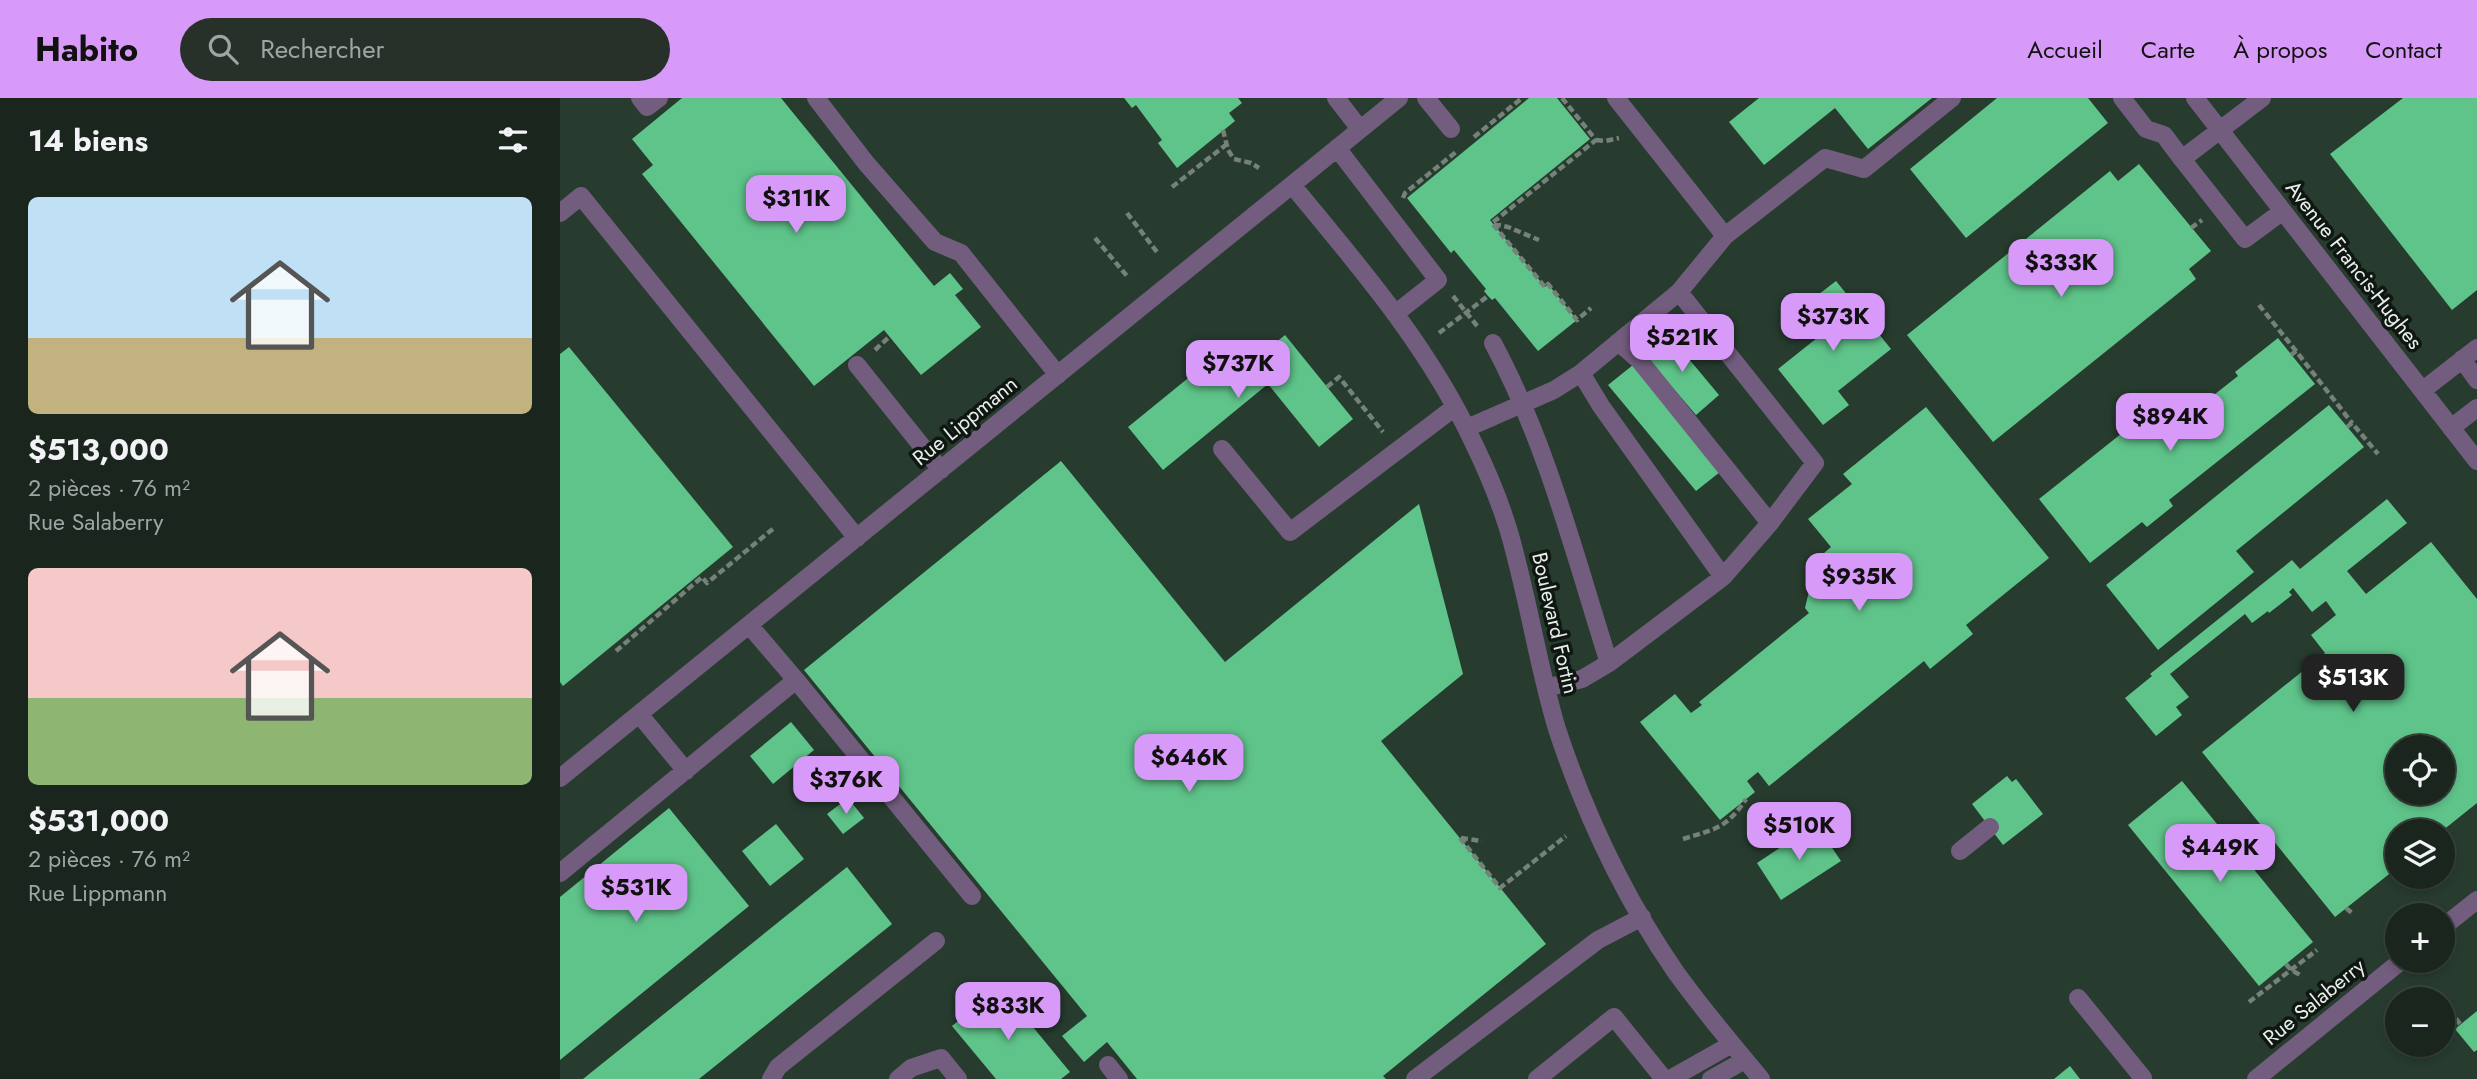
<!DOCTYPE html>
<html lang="fr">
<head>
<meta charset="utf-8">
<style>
	body { margin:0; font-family:Jost,sans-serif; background:#27312a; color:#f1f3f6; height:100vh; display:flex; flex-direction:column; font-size:26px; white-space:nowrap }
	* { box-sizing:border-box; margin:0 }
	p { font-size:23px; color:#9fa5a4 }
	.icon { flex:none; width:38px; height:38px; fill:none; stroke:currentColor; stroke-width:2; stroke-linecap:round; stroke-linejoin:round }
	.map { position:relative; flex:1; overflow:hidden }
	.drawer { display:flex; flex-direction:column; background:#1a251d; width:560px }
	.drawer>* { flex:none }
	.fabs { position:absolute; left:1825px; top:637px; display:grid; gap:14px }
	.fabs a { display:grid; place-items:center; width:70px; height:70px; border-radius:50%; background:#1a251d; box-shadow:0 4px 10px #0003,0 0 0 2px #38423b; font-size:35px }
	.price { position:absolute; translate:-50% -60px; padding:0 16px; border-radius:14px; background:#d89af8; color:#111; font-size:23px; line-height:46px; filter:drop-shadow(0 2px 4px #0008) }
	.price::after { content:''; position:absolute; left:50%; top:42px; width:21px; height:16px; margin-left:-10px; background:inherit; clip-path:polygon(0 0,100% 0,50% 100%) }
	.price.on { background:#222; color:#fff }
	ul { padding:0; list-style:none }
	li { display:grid; align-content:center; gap:14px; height:371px; padding:0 28px }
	li span { display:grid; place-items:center; height:217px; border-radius:10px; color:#555 }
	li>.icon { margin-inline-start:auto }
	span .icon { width:126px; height:126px; fill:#fffc; stroke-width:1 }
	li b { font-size:30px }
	h2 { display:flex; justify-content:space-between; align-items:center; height:84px; padding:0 28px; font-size:30px }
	header { display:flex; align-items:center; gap:42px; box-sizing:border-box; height:98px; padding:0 35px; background:#d89af8; color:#111 }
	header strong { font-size:33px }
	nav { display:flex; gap:38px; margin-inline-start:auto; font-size:24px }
	.search { width:490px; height:63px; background:#27312a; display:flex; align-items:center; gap:18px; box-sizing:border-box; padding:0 24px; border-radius:38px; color:#9fa5a4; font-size:26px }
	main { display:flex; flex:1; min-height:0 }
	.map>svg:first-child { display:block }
</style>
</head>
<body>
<header>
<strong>Habito</strong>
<div class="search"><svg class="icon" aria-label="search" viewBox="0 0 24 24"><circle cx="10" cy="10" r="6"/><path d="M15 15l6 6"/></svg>Rechercher</div>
<nav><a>Accueil</a><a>Carte</a><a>À propos</a><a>Contact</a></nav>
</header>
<main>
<section class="drawer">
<h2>14 biens<svg class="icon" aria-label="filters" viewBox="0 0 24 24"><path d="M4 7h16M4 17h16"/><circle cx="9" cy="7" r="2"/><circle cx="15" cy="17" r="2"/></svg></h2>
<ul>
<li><span style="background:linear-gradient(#bfe0f5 65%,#c2b280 0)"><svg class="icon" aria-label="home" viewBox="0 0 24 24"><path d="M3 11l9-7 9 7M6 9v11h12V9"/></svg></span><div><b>$513,000</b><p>2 pièces · 76 m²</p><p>Rue Salaberry</p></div></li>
<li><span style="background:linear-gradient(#f6c9c9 60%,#8fb573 0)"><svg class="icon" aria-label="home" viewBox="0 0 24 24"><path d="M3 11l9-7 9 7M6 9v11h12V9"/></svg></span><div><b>$531,000</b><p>2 pièces · 76 m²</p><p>Rue Lippmann</p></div></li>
</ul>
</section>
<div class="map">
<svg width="1917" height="981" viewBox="0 0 1917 981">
	<rect width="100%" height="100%" fill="#223127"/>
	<!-- built -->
	<path fill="#273c2f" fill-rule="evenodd" d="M0 0H1917V981H0ZM1838 649H1883V695H1838ZM1838 733H1883V779H1838ZM1838 817H1883V863H1838ZM1838 901H1883V947H1838Z"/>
	<!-- building -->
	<path fill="#5fc48a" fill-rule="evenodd" d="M122 0H221L374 188 390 175 403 191 395 197 421 229 361 277 324 232 254 288 82 76 93 67 72 41Z
		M564 0H678L682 5 669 15 675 23 617 70 598 45 602 42 576 7 572 10Z
		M969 0H997L1030 41 930 122 985 189 988 186 1017 222 978 253 935 200 932 202 928 198 924 193 926 191 894 152 891 155 847 100Z
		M1199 0H1372L1308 51 1275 10 1204 67 1169 24Z
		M1437 0H1528L1548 25 1406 140 1350 71Z
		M1843 0H1917V192L1892 212 1770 56Z
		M1579 66 1651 153 1629 171 1636 181 1433 344 1347 237 1550 73 1558 83Z
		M1276 183 1331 251 1278 293 1289 307 1263 327 1218 271 1262 236 1241 210Z
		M1108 236 1159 297 1136 317 1084 256Z
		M725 237 793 321 759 349 708 286 603 372 568 329 675 242 692 264Z
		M1718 240 1755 286 1609 402 1613 408 1587 429 1582 424 1530 465 1479 401 1605 301 1622 322 1678 278 1675 274Z
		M9 249 173 449 3 588 0 584V256Z
		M1073 267 1160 374 1136 393 1048 287Z
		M1769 307 1804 349 1676 453 1694 474 1598 552 1546 487Z
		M1366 309 1489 460 1406 527 1413 536 1370 571 1364 563 1209 688 1198 674 1187 683 1195 694 1160 722 1080 624 1115 596 1131 615 1142 607 1139 604 1249 515 1245 510 1254 472 1250 467 1271 449 1248 421 1292 386 1283 376Z
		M501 363 665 564 859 406 903 576 821 643 986 846 823 978 826 981H577L547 944 524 964 502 938 527 918 244 572Z
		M1827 401 1847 425 1787 473 1806 496 1871 444 1917 501V705L1882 733H1838V769L1775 819 1642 654 1765 555 1751 537 1776 517 1766 503 1752 514 1733 490 1729 494 1732 497 1709 515 1708 513 1692 525 1685 516 1610 576 1629 599 1616 609 1622 617 1596 638 1565 600 1592 578 1590 576 1732 462 1740 471ZM1838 649H1883V695H1838Z
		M231 624 254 652 213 686 190 658Z
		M1447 678 1452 684 1456 681 1483 716 1443 747 1412 706Z
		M1622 683 1753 844 1699 888 1568 727Z
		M288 700 304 720 283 736 267 716Z
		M109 710 189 808 0 962V799Z
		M216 726 244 761 210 788 182 753Z
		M1256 726 1281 763 1221 802 1197 765Z
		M287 769 332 826 139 981H23Z
		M440 889 510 974 501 981H436L392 928Z
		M1917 913V952L1914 954 1895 931Z
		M1510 968 1520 981H1494Z"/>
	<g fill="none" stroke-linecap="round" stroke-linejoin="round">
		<!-- path -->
		<path stroke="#758179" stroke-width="4.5" stroke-dasharray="7 3.5" stroke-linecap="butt" d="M1002 0 1036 42 932 125 985 189 988 186 1017 222 1031 210
			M663 32 668 52 674 61 691 65 699 70
			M914 39 962 0
			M1036 42 1045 43 1059 40
			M612 89 667 46
			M843 100 845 95 896 54
			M567 115 597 154
			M934 126 948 129 979 142
			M1631 130 1642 122
			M535 140 567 178
			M893 198 918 229
			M1699 207 1736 253
			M879 235 928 198
			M315 252 330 238
			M1731 257 1736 253 1792 325
			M767 289 779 279 823 334
			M1787 329 1792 325 1818 356
			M56 553 142 479 147 485 214 430
			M900 740 940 790 1006 738
			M901 740 922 743
			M1123 741C1155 731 1166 731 1186 701
			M1786 810 1792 815
			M1726 866 1731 872 1742 878
			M1689 904 1757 852
			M1883 904 1900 926"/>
		<!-- minor -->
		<path stroke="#735d7f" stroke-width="18" d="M80 0 87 9 99 0
			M256 0 306 65 375 144 401 155 498 277
			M776 0 800 31
			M866 0 891 31
			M1562 0 1586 31 1604 37 1622 61
			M1635 0 1917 363
			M1702 0 1622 61 1685 141 1723 113
			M777 50 878 182 835 216
			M732 87C799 168 870 250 914 346 932 383 947 421 956 460 971 517 980 575 997 631 1025 716 1064 799 1115 873 1142 911 1172 946 1201 981
			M0 115 21 98 297 440
			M1165 138 1265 60 1304 71 1392 0
			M1119 194 1255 365 1210 425 1163 479
			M1058 244 1080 263 1210 425
			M933 245C987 346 1015 458 1049 565L1022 581 986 590
			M1902 261 1917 282
			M297 267 381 372
			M1021 275 1119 194 1165 138 1056 0
			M1863 292 1917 250
			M907 330 994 292 1021 275 1041 308 1163 479 1049 565
			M1891 330 1917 310
			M662 351 730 434 895 309
			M236 582 412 798
			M79 616 126 673
			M0 680 839 0
			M1400 753 1430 729
			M0 775 236 582 189 527
			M1883 829 1917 802
			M1518 900 1583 980
			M548 967 559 981
			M211 981 218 969 376 843
			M338 981 351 970 381 960 398 981
			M855 981 1038 842 1082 819
			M977 981 1054 919 1104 981
			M1110 981 1172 946
			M1151 981 1185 962
			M1696 981 1841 863"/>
	</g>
	<g text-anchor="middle" stroke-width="7" stroke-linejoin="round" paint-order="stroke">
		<!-- street labels -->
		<g font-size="21" fill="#e7f0ea" stroke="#101712">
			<text transform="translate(1794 167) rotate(52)" y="7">Avenue Francis-Hughes</text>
			<text transform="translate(405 323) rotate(-39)" y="7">Rue Lippmann</text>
			<text transform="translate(995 525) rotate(77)" y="7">Boulevard Fortin</text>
			<text transform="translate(1754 904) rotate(-39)" y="7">Rue Salaberry</text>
		</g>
	</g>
</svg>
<div class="fabs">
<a><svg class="icon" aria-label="locate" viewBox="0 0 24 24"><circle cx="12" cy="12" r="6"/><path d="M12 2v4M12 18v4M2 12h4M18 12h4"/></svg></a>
<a><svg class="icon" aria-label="layers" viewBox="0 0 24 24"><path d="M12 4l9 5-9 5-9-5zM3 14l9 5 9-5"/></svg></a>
<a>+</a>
<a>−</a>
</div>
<b class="price" style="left:236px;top:137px">$311K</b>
<b class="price" style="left:1501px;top:201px">$333K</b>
<b class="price" style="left:1273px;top:255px">$373K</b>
<b class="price" style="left:1122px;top:276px">$521K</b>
<b class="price" style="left:678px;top:302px">$737K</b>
<b class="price" style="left:1610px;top:355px">$894K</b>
<b class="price" style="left:1299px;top:515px">$935K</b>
<b class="price on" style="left:1793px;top:616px">$513K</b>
<b class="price" style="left:629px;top:696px">$646K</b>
<b class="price" style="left:286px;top:718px">$376K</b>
<b class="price" style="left:1239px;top:764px">$510K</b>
<b class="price" style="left:1660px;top:786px">$449K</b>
<b class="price" style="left:76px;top:826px">$531K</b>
<b class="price" style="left:448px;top:944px">$833K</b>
</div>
</main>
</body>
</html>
